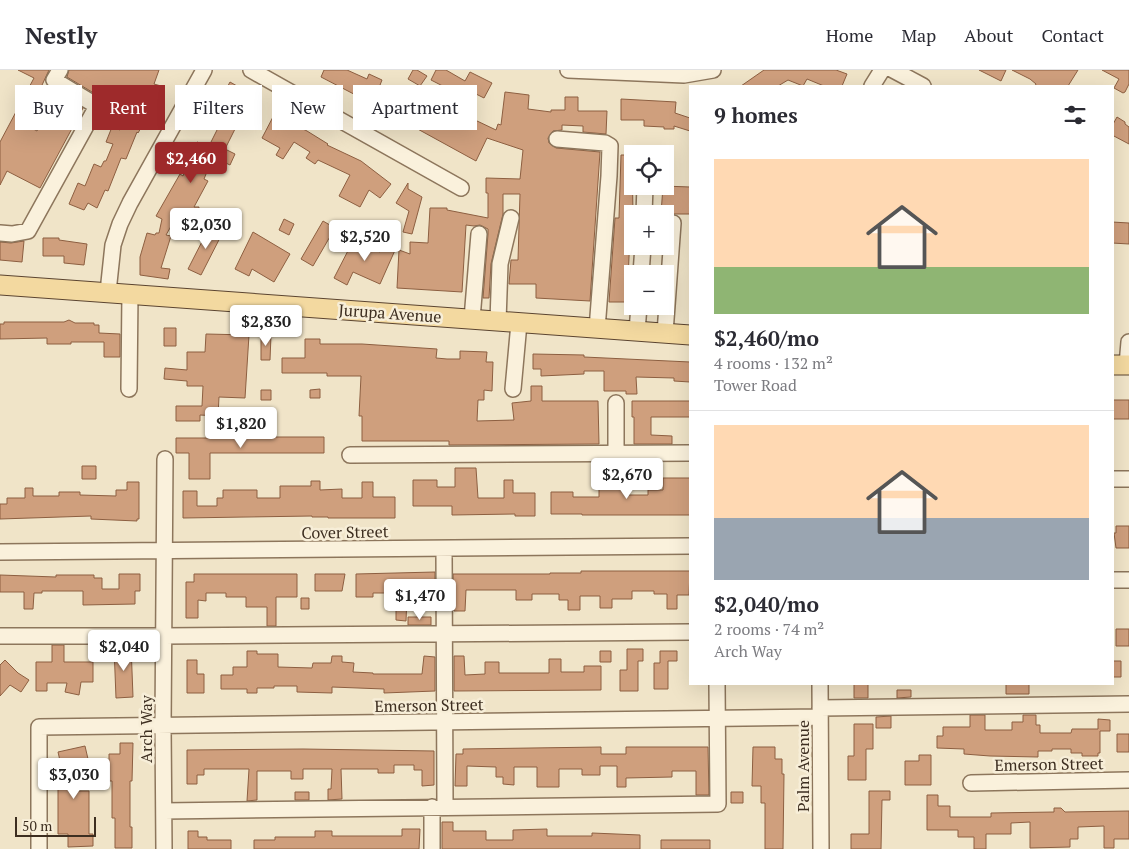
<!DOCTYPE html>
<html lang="en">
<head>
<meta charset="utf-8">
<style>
	body { margin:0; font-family:"PT Serif",serif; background:#f2f2f3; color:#2b2b33; height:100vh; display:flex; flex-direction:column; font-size:19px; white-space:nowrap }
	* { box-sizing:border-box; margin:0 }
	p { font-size:16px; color:#7c7c81 }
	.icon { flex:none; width:28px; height:28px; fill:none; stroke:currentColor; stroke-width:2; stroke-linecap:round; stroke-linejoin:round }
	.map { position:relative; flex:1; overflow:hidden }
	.sheet { position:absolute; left:689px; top:15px; width:425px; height:600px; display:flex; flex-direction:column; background:#fff; border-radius:0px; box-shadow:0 5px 20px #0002 }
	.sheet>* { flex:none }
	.top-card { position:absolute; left:15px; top:15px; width:475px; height:45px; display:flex; gap:10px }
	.buttons { position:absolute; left:624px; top:75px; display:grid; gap:10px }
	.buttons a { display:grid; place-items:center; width:50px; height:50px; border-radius:0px; background:#fff; box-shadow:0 5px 20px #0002; font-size:25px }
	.scale { position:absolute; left:15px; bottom:12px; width:81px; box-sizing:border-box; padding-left:5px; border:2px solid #3d2e20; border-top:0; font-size:14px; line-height:18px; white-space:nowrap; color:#3d2e20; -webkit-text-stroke:4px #f7eed8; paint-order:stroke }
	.price { position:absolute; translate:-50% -42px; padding:0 11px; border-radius:5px; background:#fff; color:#222; font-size:16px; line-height:32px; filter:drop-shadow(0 1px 2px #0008) }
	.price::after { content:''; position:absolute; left:50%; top:30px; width:15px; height:11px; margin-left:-8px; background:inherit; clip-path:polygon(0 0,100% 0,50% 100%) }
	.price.selected { background:#9e2a2b; color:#fff }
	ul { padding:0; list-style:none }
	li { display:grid; align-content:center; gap:10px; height:265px; padding:0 25px }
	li+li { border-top:1px solid #e1e1e2 }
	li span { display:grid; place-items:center; height:155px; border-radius:0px; color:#555 }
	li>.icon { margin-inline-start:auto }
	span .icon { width:90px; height:90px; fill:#fffc; stroke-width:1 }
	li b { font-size:21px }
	h2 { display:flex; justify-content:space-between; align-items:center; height:60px; padding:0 25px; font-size:21px }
	.tag { padding:0 18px; border-radius:0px; background:#fff; box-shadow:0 5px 20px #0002; font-size:18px; line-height:45px }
	.tag.selected { background:#9e2a2b; color:#fff }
	header { display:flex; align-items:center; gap:30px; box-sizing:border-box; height:70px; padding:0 25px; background:#fff; border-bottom:1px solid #e1e1e2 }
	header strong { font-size:24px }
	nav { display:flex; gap:28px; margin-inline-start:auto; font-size:18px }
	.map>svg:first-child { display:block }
</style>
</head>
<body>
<header>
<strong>Nestly</strong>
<nav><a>Home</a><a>Map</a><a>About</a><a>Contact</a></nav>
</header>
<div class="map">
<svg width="1129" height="779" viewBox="0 0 1129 779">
	<rect width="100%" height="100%" fill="#f0e4c8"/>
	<!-- building -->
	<path fill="#cf9f7d" stroke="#8d5f41" d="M18 0H49L24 54 37 61 56 22 83 38 40 118 7 101 0 115V72L34 8Z
		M69 0H159L154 14 161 16 157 30 138 63 137 62 126 89 121 88 108 121 105 120 97 138 88 133 84 140 69 134 78 113 85 116 94 94 101 97 104 91H106L113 74 106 72 112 57 120 60 140 24 120 18 112 34 67 7Z
		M324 0H347L367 9 369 4 382 10 380 15 416 36 420 28 440 39 436 47 456 59 465 43 476 49 475 50 496 60 498 54 501 55 505 22 529 25 528 39 551 42V40H565V27H578V41H607L606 64 583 62V56L562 55V60L553 61 548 68 549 73 556 78 600 82 590 231 536 228V214H509L511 190H518L520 124H503V144L491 194 489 228H483L488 164V159L480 155 474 156 466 155 462 222 397 218 399 180 410 184V172L428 173 430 138H447V140L488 148V123H486V108L520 109 523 80 487 68 476 91 414 57 419 49 402 40 398 47 321 7Z
		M413 0H417L427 6 420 16 408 9Z
		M436 0H446L465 11 470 2 492 13 484 28 476 24 472 31 431 10Z
		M764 0H836L847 4 842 16H824L807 9 803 16 788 10 778 16H741Z
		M979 0H1006L1001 11Z
		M1012 0H1078L1068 16H1035L1036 14 1030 9Z
		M1102 0H1129V14L1125 22 1123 23 1114 18 1119 9Z
		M230 12 244 20 229 48 238 53 225 79 235 84 230 95 213 87 204 109 208 111 194 137H199L197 148 178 144 166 165 171 166 161 198 170 199 168 209 140 205V187L147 163 155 165 156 163H159L162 149 156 146 180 104 183 106 197 72 209 76 218 58 208 53Z
		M621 29 676 32 675 43 690 48V61L674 56V59H664V57L644 56V50H621Z
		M274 45 307 61 328 74 327 75 361 91 391 114 380 128 369 120 360 137 339 126 350 105 318 90 315 94 306 88 310 82 294 72 283 89 276 85 280 78 262 68Z
		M1117 47 1125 52V54L1129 57V74L1112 65V56Z
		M621 85H632L633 143H631L627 232H609L615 148H619Z
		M408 113V119L422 127 412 164 403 162 409 141 396 133Z
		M663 116 690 117V144H661Z
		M284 149 294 154 289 165 279 160Z
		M323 151 335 158 313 196 301 189Z
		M1112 152 1129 153V174L1112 173Z
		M211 154 224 160 201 205 188 199Z
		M253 162 290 184 274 212 252 199 249 206 235 199Z
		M43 168H59V170L87 174 84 195 64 193V186H43Z
		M354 169 380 182 384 173 396 178 380 214 353 202 347 215 334 208Z
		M24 171 22 192 0 190V172L11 173Z
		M69 250 75 253H94V255H99V263L120 264V287H104V272H71V274H47V268L0 269V254H4V252H64Z
		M164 258H176V276H164Z
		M206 264 249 265 245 328 219 327 218 346 200 345V351H176V336H202L203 316H187V311L164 309 165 298 187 300V282H205Z
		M261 265H271L270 290H261Z
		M305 269H320V274H362L437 279 436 288 447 289H460V281L487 282 486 292H493L492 321 484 320V330H478L477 351 514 350 512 333 531 331V316H542V331H598L599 374 449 375V371H362V346H359L361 306H327V303H282V288H305Z
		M533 284 584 285V287L690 292V312L674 311V308L636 307 637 324H626V321H604V301H584V304L541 306V299H533Z
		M320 319V328H310V320Z
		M261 320H271V330H261Z
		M1112 330H1129V349H1112Z
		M632 331H690V347H651V365L672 366V374H634V347H632Z
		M250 367H324V383H210V409H189V383H176V368H250Z
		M82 396H96V409H82Z
		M455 398H476L478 428H504V410H513V423H535V446H515V444L452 445V436H413V410H437V417H455Z
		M599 406H611V414H629V425H648V420H663V408H690V445H582V444H551V422H573V427H599Z
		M311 411H320V420L342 419V428H362V412H373V427H395V448H328V447H312V446L183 448V421H197V436H217V428H223V420H257V428H280V416H311Z
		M127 412H139V449H137V451L91 449V446L0 449V434H7V428H25V418H33V426H59V422H80V425L116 426V420H127Z
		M1116 456H1129V478H1116L1114 463H1116Z
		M581 501H690L689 525H677V539H667V524H654V521H632V529H612V538H600V526H580V540H568V530H559V524H532V530H516V520H466L465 541H454L453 504H550V503H581Z
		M435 502V526H407L406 551 396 550V523H373V527H356V504Z
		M119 504H140V521H135V534L83 535V521H42V523H34L33 539H24V522H0V505L56 507V505H94V508H102V519H119Z
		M194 504H297V527H276V556H267V537H246V527H226V523H206V531L198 530V548H186V512H194Z
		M315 504H345L342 521H315Z
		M301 528H309V539H301Z
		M408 547H431V555H408Z
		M1116 559H1129V576H1116Z
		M52 575H64V592H93V612H81L79 625 65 622 67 613H47V621H36V592H52Z
		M120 575H131L133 627 116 628 114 577H120Z
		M627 579H643V591H638V621H620V600H627Z
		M247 581H257V584H278V597L312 598 313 593H331L332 586H342V592L354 593 353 602 373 603V604H422L424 586 435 587V621L384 623V619L332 617V623L297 622V616H274V618H257V623H247V619H221V605H233V597H247Z
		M600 581H611V592H600Z
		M660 581H677V591H668V619H654V593H660Z
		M454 586H464L465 605 485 604V592H499V603H549V589H561V602H584V596H601V620L454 621Z
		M5 590 18 603 29 610 21 622 10 615 0 626V595Z
		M187 590H197V604H204V623H187Z
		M1112 591H1121V607H1112Z
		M854 614H868V628H854Z
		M1006 614H1029V624H1006Z
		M897 620H911V627L897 628Z
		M970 645H985V660H1012V652H1023V645H1036V655H1040V663H1071L1072 659H1098V649L1110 650V661H1100V683H1098V686H1082V683H1071V679H1052V681H1038V687L990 686 964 684V679L937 678V666H943V657H970Z
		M891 646V658H876V647Z
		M854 654H873V679H866V710H848V686H854Z
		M1117 664H1129V682H1117Z
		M120 673H133L132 711H130V757H132V778H115V748H112V711H109V684H120Z
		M85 676 88 689 86 690 88 701 74 704 78 721H89V764H93V776L68 777V764H58V717H66L58 682Z
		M601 677V684H626V677H708L709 725H696V701H672V707L626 708V717H617V696H600V705H582V699H559V717H537V697H514V715L503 714V707H496V697L467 696V716H455L456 684H463V679Z
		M753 677H775V689H782V704H784L783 779H765V733H761V716H752Z
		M303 679 434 681V715L422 716V700H414V695H394V703H378V699H341L342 729 328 730V719H331L332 699H303V709H291V701H257V730L247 731 249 699H204V705H197V714H187V680Z
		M919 685H931V715H905V691H919Z
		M869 721H890V730H882L881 779H851V764H869Z
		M295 722H309V730H295Z
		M731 722H743V733H731Z
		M927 725H938V736H950V747H991V743L1054 742V738H1061L1065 742 1129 741V769H1114V778H1104V756L1078 757V769H1070V777L1030 778V752L1011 753V764H986V779H974V767H958V760H927Z
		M442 752H453V761H486V770H513V760L547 759V766H592V763L640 765V779H442Z
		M402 759H420L419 779H254V770H275V767H315V761H332V766H402Z
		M188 761H198V767H207V770H231V779H188Z
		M661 770H710V779H661Z"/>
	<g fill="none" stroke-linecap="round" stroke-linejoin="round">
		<!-- minor casing -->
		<g stroke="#8d765c" stroke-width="18">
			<path id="minor" d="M251 0 461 118
				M568 0 684 5 713 0
				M893 0 923 16
				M872 16 882 0
				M557 69 605 73 610 76 609 106 597 259
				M644 144 645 116
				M0 163 12 164 28 161 97 36 54 10 60 0
				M641 204 643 176
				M108 222 113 175 120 154 130 133 204 0
				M472 249 479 164
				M498 251 500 194 511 148
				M637 261 639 236
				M665 263 673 153
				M1127 295 1129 272
				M129 319 130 223
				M513 319 519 253
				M616 384V333
				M350 385 690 383
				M1112 409H1129
				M444 479 445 737
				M0 482 690 476
				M1112 510H1129
				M0 566H164L690 562
				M820 614 821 779
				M820 638 1129 634
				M971 713 1129 710
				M164 741 718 734 717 614
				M39 779V657L820 647
				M164 779 163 656 165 389
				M432 779V737"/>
		</g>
		<!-- major casing -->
		<g stroke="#5b4430" stroke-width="21">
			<path id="major" d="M0 215 690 265
				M1112 295H1129"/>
		</g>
		<!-- minor -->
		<use href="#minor" stroke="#faf1dc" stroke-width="15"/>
		<!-- major -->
		<use href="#major" stroke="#f3d9a0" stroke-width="19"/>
	</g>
	<g text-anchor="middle" stroke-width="5" stroke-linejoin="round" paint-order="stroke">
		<!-- street labels -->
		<g font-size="16" fill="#3d2e20" stroke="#f7eed8">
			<text transform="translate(390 243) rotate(4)" y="6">Jurupa Avenue</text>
			<text transform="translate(345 462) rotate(-1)" y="6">Cover Street</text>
			<text transform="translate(429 635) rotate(-1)" y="6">Emerson Street</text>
			<text transform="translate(146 659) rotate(-90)" y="6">Arch Way</text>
			<text transform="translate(1049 694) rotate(-1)" y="6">Emerson Street</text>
			<text transform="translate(803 696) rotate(-90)" y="6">Palm Avenue</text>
		</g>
	</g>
</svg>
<div class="buttons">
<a><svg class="icon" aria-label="locate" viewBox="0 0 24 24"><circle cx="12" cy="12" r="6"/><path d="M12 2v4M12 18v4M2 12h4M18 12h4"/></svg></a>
<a>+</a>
<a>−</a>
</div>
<div class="scale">50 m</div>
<b class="price selected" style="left:191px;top:114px">$2,460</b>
<b class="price" style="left:206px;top:180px">$2,030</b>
<b class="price" style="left:365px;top:192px">$2,520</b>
<b class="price" style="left:266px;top:277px">$2,830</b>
<b class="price" style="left:241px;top:379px">$1,820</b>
<b class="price" style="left:627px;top:430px">$2,670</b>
<b class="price" style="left:420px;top:551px">$1,470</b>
<b class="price" style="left:124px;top:602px">$2,040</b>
<b class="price" style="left:74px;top:730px">$3,030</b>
<div class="top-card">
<a class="tag">Buy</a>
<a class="tag selected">Rent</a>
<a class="tag">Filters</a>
<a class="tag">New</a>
<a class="tag">Apartment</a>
</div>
<section class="sheet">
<h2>9 homes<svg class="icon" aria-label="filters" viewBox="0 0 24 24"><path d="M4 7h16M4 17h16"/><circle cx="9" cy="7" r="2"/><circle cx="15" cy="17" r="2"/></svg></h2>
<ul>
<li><span style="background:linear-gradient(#ffd9b3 70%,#8fb573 0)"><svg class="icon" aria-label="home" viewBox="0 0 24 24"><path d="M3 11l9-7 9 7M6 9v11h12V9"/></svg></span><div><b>$2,460/mo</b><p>4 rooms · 132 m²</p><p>Tower Road</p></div></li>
<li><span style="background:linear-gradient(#ffd9b3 60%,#9aa5b1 0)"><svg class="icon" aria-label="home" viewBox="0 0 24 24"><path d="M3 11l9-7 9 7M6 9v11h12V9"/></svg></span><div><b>$2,040/mo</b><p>2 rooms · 74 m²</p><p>Arch Way</p></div></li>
</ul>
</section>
</div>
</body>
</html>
